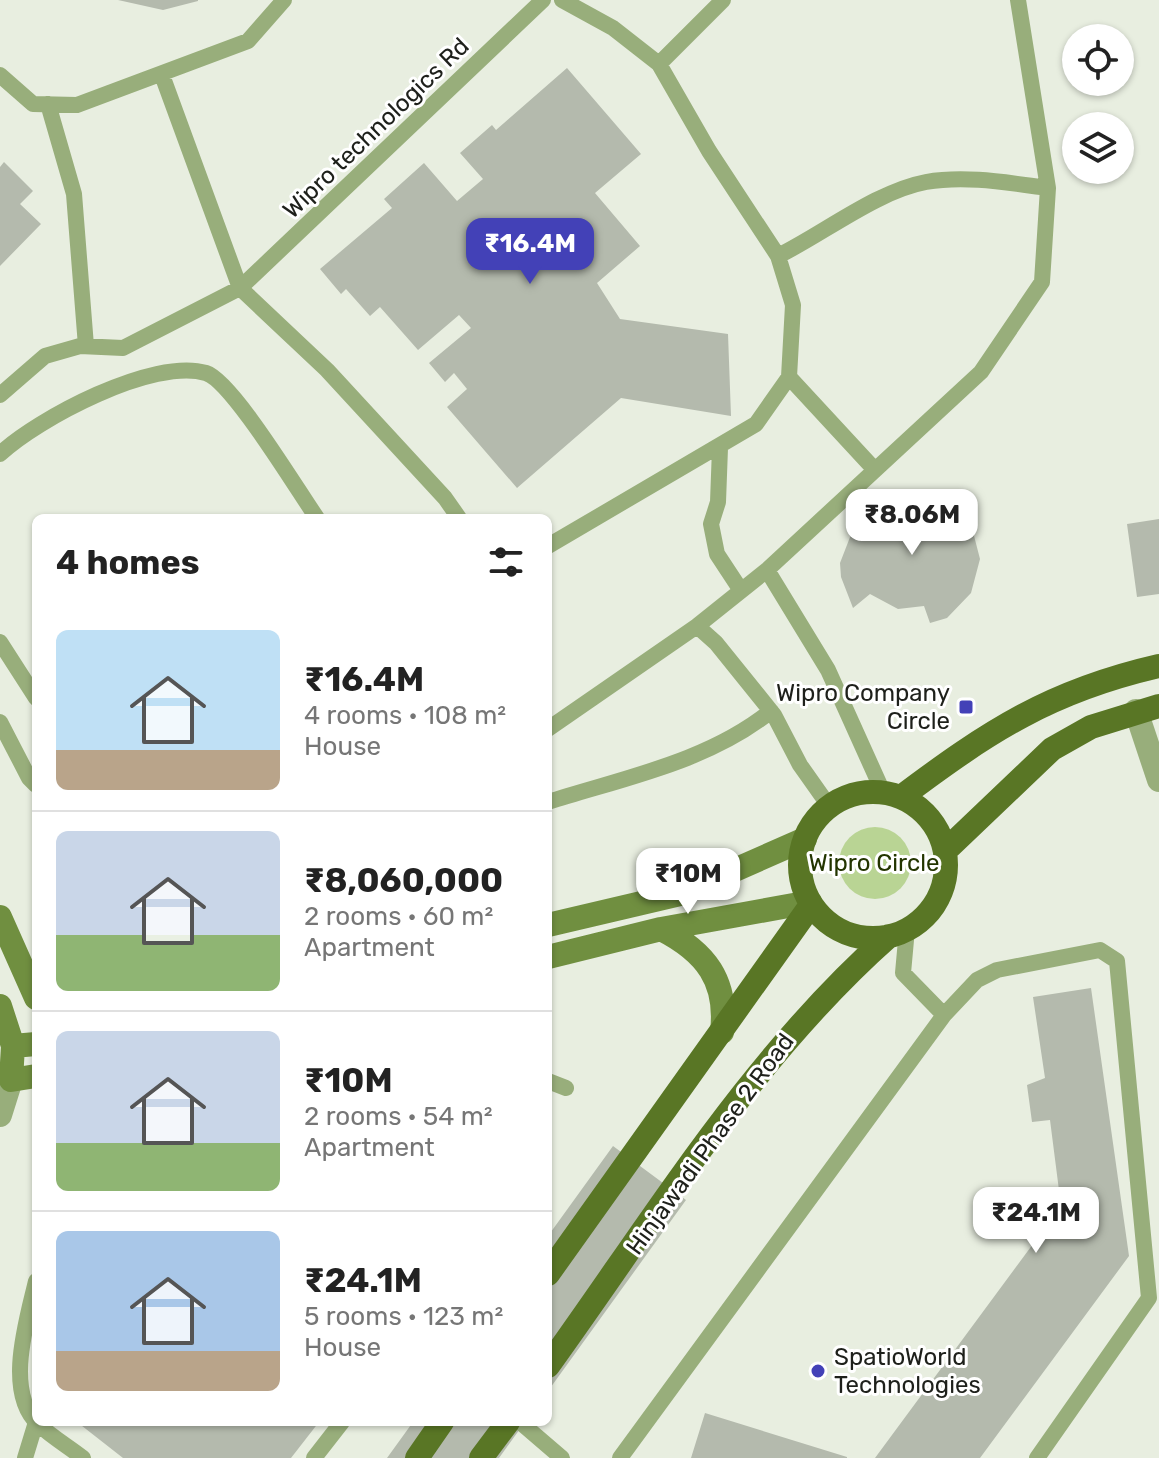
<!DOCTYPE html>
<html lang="en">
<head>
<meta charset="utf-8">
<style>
	body { margin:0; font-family:Rubik,sans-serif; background:#f6f6f6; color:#222; height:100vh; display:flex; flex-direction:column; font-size:30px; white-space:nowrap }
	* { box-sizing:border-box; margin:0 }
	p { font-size:26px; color:#767676 }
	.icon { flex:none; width:44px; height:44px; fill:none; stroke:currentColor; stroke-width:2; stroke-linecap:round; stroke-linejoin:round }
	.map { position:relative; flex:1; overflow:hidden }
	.drawer { position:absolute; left:32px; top:514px; width:520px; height:912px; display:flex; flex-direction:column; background:#fff; border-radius:12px; box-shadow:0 2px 6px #0004 }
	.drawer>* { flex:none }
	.fabs { position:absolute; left:1062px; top:24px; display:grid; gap:16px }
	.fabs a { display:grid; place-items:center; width:72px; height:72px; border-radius:50%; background:#fff; box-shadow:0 2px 6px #0004; font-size:40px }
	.price { position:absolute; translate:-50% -68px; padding:0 18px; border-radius:16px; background:#fff; color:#222; font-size:26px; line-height:52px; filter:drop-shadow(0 2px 4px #0008) }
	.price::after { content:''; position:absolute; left:50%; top:48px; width:24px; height:18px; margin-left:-12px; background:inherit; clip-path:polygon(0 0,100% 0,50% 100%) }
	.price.active { background:#4341b7; color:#fff }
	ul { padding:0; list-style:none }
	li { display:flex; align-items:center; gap:24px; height:200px; padding:0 24px }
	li+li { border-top:2px solid #e0e0e0 }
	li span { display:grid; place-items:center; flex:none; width:224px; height:160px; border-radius:12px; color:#555 }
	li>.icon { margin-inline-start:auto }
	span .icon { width:96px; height:96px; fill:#fffc; stroke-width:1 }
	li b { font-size:34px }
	h2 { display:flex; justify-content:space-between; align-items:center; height:96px; padding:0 24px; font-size:34px }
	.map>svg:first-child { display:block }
</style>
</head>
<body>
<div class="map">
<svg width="1159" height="1458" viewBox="0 0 1159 1458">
	<rect width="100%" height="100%" fill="#e8eee0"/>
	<!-- green -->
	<path fill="#b9d494" d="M839 863a36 36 0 1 1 72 0a36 36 0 1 1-72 0Z"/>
	<!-- building -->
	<path fill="#b4baad" d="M118 0H198V1L163 10Z
		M567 68 641 154 595 193 640 246 597 283 620 319 728 334 731 416 621 398 517 488 447 407 467 389 454 373 445 382 429 363 471 328 459 315 418 350 380 307 370 316 346 289 341 294 320 269 392 208 384 199 424 163 457 201 483 179 460 153 492 125 496 130Z
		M4 162 33 191 20 204 41 224 0 266V167Z
		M913 495 951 504 972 528 980 559 971 593 947 618 930 623 924 606 898 609 870 594 853 608 841 577 840 563 852 532 861 520 893 498Z
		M1159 519V594L1137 597 1127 524Z
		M1091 988 1129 1256 980 1458H875L1061 1206 1050 1120 1032 1122 1027 1085 1045 1078 1033 997Z
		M613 1146 686 1200 548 1391V1236Z
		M705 1413 847 1457V1458H691Z
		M77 1422H319L291 1458H123Z
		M413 1422H525L499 1458H387Z"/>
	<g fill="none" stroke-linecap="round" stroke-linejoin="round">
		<!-- lane -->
		<path stroke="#98ae7b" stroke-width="16" d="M562 0 613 28 659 64 709 151 778 256
			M659 64 723 0
			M0 75 33 104 77 105 248 41 284 0
			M162 75 240 288 543 0
			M48 104 74 194 86 346
			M789 377 875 470
			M0 395 45 356 80 346 123 348 240 288 327 370 445 498 459 518
			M720 448 718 502 711 524 717 554 740 589
			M0 454C37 419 154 357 206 373 232 381 298 491 317 518
			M548 546 756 424 789 377 793 305 778 256C823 234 877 191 926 182 966 175 1009 183 1048 188
			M767 570 828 670 883 792
			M697 626 716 643 774 715 800 765 829 806
			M0 642 36 698
			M0 722 29 778 36 785
			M548 729 697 626 767 570 981 372 1042 282 1048 188 1018 0
			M548 802C623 778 708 762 771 711
			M944 1015 977 980 997 970 1100 950 1117 961 1149 1298 1037 1458
			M548 1081 566 1088
			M36 1281C27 1320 4 1392 38 1424 52 1437 69 1447 83 1458
			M520 1422 562 1458
			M25 1458 36 1422
			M314 1458 342 1422
			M620 1458 944 1015 903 973 907 929"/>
		<!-- street -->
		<path stroke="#98ae7b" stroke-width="24" d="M1136 711 1159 780
			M0 1115 11 1080"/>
		<!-- secondary -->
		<path stroke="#708f40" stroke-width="24" d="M0 917 36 998
			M548 925 680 894 805 839
			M661 929C706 952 728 981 722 1032
			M548 957 661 929 810 902
			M0 1006 13 1046
			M36 1044 13 1046 11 1080 36 1076"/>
		<!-- primary -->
		<path stroke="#597625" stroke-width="24" d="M800 865a73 73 0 1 1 146 0a73 73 0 1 1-146 0Z
			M901 797C989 731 1050 691 1159 666
			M945 851 1052 749 1091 727 1159 706
			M548 1274 811 905
			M548 1366C654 1219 752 1057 889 936
			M417 1458 442 1422
			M481 1458 508 1422"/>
	</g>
	<!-- markers -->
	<g fill="#4341b7" stroke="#fff" stroke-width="3">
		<rect x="958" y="699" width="16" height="16" rx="4"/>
		<circle cx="818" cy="1371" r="8"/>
	</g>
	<g text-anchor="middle" stroke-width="6" stroke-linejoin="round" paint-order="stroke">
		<!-- street labels -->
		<g font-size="24" fill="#1e201b" stroke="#fff">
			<text transform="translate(376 128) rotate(-44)" y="8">Wipro technologics Rd</text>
			<text transform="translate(710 1144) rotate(-54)" y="8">Hinjawadi Phase 2 Road</text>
		</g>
		<!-- poi labels -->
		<g font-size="24" fill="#1e201b" stroke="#fff" text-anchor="end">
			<text x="950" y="701">Wipro Company<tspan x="950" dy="28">Circle</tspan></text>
			<text x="834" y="1365" text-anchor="start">SpatioWorld<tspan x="834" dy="28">Technologies</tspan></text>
		</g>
		<!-- park labels -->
		<g font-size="24" fill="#233500" stroke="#fff">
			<text x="874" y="871">Wipro Circle</text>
		</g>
	</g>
</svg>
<div class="fabs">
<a><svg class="icon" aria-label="locate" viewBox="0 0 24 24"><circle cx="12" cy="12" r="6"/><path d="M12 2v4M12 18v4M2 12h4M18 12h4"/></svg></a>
<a><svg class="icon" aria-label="layers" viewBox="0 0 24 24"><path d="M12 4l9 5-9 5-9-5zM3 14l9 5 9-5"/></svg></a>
</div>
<b class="price active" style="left:530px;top:286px">₹16.4M</b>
<b class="price" style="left:912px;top:557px">₹8.06M</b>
<b class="price" style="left:688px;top:916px">₹10M</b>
<b class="price" style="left:1036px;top:1255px">₹24.1M</b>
<section class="drawer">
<h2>4 homes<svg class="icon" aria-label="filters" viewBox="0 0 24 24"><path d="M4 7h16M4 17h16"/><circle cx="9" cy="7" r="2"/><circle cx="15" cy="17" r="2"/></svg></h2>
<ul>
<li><span style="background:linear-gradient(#bfe0f5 75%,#b9a48a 0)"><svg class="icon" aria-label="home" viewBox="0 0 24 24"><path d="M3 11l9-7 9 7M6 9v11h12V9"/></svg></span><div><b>₹16.4M</b><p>4 rooms · 108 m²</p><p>House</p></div></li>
<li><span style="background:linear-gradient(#c9d6e8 65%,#8fb573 0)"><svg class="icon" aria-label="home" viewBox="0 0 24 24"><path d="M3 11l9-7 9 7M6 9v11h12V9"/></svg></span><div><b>₹8,060,000</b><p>2 rooms · 60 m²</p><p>Apartment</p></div></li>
<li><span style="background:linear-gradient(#c9d6e8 70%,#8fb573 0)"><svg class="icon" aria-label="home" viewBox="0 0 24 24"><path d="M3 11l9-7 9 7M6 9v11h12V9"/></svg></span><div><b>₹10M</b><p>2 rooms · 54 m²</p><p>Apartment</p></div></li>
<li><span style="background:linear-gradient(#a9c7e8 75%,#b9a48a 0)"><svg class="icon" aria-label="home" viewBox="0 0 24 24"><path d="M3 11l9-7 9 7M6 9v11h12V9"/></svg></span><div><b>₹24.1M</b><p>5 rooms · 123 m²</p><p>House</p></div></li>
</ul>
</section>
</div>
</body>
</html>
